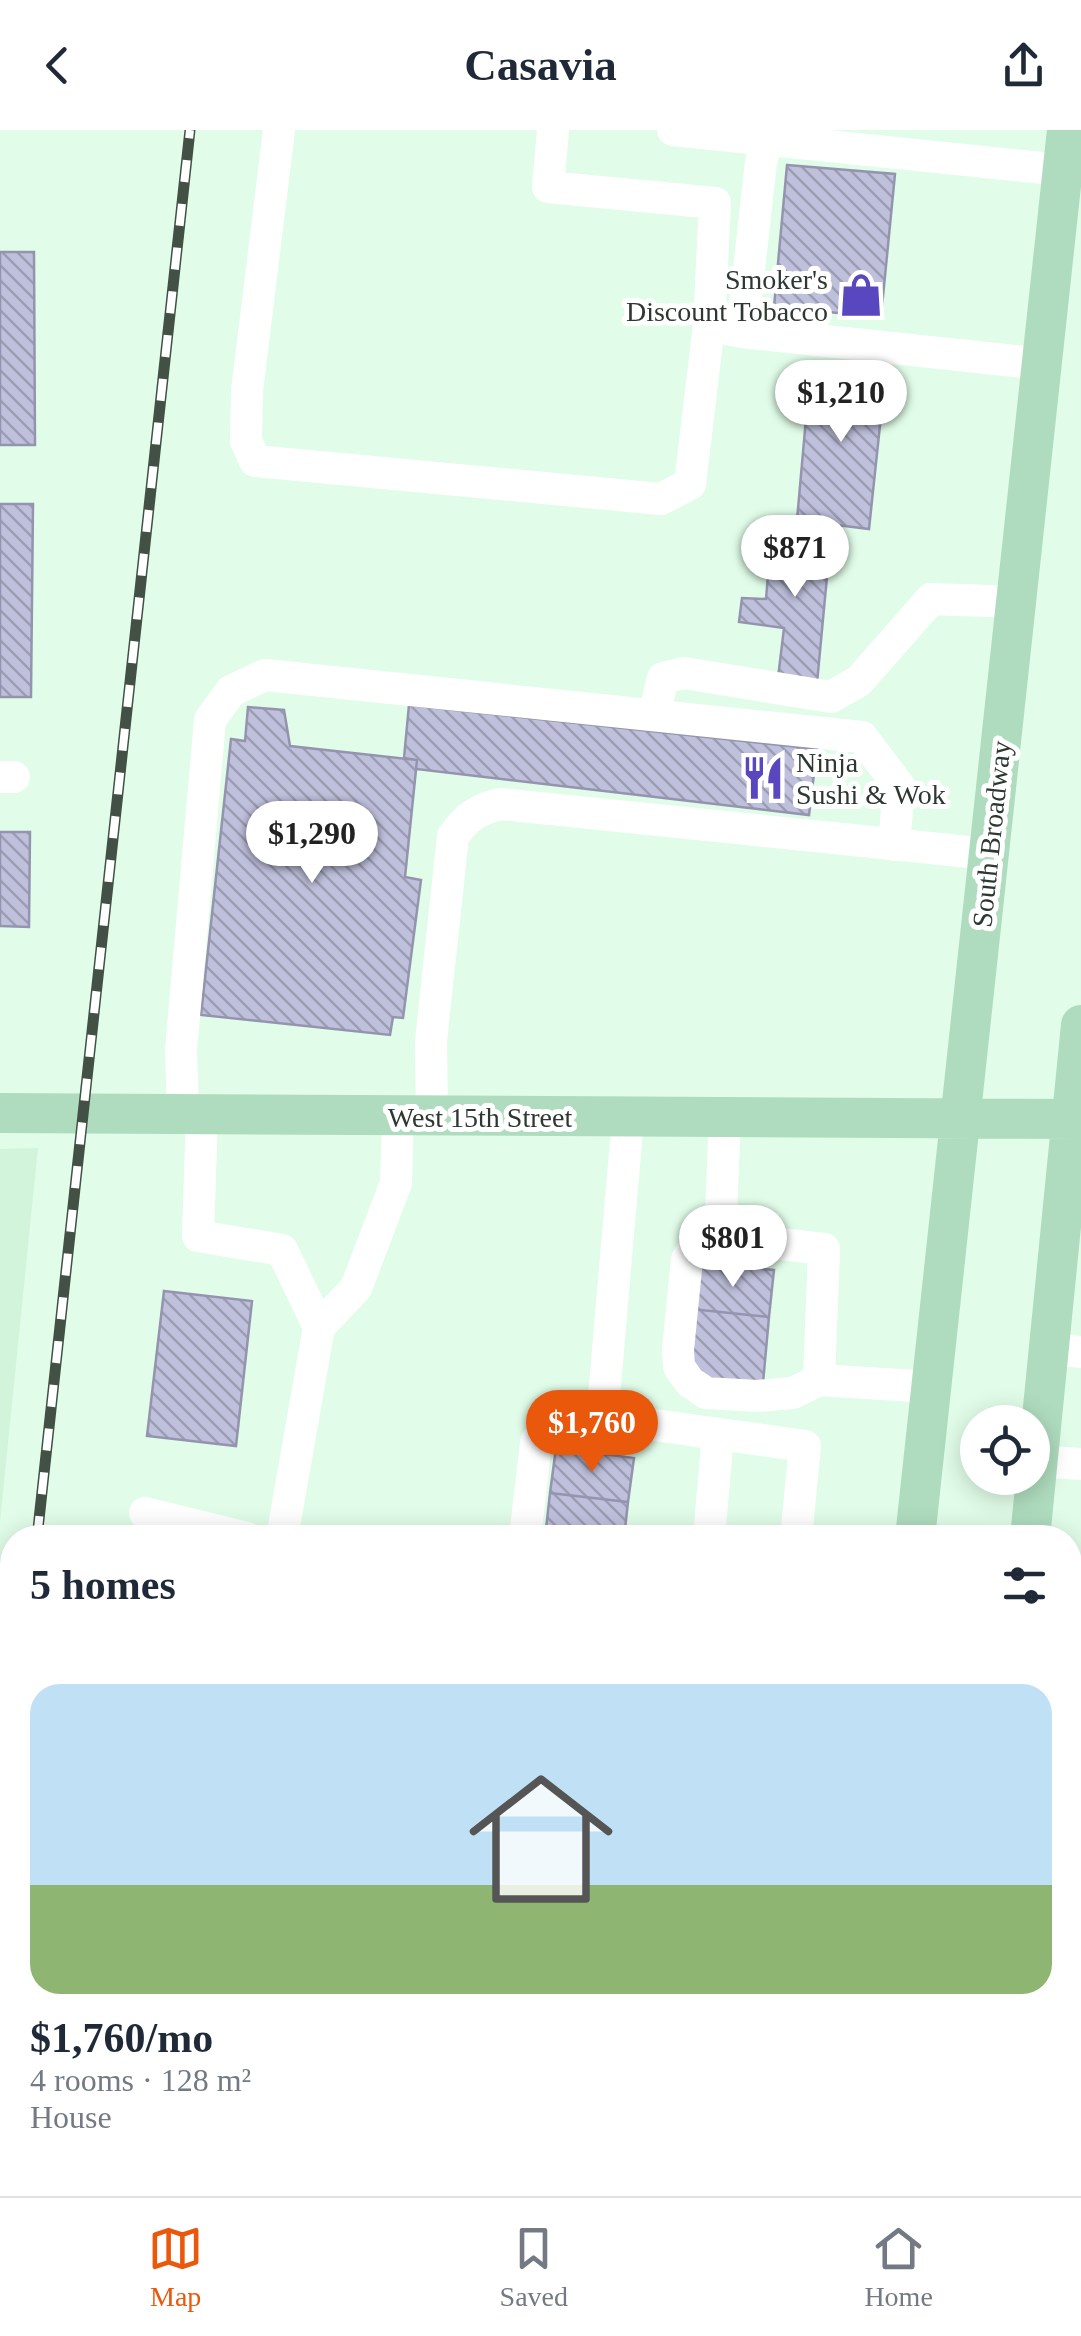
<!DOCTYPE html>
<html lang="en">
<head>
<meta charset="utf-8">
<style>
	body { margin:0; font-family:"Times New Roman",serif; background:#f6f6f7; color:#1f2937; height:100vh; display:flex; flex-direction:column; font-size:38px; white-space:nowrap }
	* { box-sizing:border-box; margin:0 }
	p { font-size:32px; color:#747a83 }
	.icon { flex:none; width:55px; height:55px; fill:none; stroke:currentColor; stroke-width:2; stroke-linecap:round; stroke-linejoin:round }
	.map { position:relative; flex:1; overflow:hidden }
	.side { position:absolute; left:0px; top:1395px; width:1082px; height:672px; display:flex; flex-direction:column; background:#fff; border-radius:40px 40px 0 0; box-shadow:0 5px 25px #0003 }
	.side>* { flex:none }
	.controls { position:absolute; left:960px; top:1275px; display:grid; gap:20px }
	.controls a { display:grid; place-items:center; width:90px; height:90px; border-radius:50%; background:#fff; box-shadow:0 5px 25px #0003; font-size:50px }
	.price { position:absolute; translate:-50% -85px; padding:0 22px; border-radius:35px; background:#fff; color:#222; font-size:32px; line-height:65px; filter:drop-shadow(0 2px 5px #0008) }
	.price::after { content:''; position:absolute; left:50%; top:60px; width:30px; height:22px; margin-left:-15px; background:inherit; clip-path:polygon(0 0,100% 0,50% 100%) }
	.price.selected { background:#ea580c; color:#fff }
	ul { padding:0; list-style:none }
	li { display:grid; align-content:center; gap:20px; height:530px; padding:0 30px }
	li span { display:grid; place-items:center; height:310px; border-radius:30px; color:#555 }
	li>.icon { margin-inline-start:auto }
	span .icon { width:180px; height:180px; fill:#fffc; stroke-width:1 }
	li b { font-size:42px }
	h2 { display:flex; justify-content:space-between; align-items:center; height:120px; padding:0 30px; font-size:42px }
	header { display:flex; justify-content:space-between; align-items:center; height:130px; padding:0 30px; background:#fff; font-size:45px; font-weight:600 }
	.tabs { display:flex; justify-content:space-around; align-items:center; height:140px; border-top:2px solid #e0e1e3; background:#fff; font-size:28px; color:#747a83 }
	.tabs a { display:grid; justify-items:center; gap:5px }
	.tabs .selected { color:#ea580c }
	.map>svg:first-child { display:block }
</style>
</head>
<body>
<header><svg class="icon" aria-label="back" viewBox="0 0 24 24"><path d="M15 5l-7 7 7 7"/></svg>Casavia<svg class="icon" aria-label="share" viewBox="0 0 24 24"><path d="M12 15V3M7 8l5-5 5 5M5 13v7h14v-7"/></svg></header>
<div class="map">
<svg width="1081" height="2066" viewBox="0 0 1081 2066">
	<defs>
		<pattern id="building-back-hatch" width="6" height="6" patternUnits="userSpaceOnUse" patternTransform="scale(2.5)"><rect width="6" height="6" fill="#bfc0dc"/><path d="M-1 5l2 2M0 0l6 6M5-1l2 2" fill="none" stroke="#9c9db3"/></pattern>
	</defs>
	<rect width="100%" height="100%" fill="#e1fde9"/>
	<!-- built -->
	<path fill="#d2f4db" d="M38 1018 0 1392V1019Z"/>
	<!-- building -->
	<path fill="url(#building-back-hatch)" stroke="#9494af" stroke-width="2.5" d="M787 35 895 44 881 187 774 177Z
		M0 122H34L35 315H0Z
		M811 232 886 239 869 399 797 390Z
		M0 374H33L31 567H0Z
		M772 397 831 404 817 553 778 548 784 498 739 492 742 468 766 469Z
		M409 575 817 619 809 685 416 639 417 630 404 628Z
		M248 577 284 580 290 616 417 630 405 747 421 750 403 888 393 887 390 905 201 885 231 609 245 611Z
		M0 702H30L29 797 0 796Z
		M696 1133 774 1140 769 1187 691 1179Z
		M164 1161 252 1171 236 1316 147 1306Z
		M691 1179 769 1187 763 1253 704 1248 686 1223Z
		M556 1318 634 1328 628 1372 550 1363Z
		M550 1363 628 1372 624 1408H545Z"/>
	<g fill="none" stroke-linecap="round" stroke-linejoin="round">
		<!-- minor -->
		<path stroke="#fff" stroke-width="32" d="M279 0 247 261 246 311 255 331 661 369 690 354 709 195
			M553 0 548 57 715 73 709 195 742 202 1043 234
			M673 0 1062 40
			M742 202 761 32 770 0
			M654 585 663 548 684 543 831 567 859 551 931 469 1017 472
			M0 647H14
			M183 985 181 920 210 590 231 561 265 545 862 607 899 656 894 715
			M202 985 198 1106 282 1120 319 1197
			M432 987 431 911 453 706C467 687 478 679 501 674L989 724
			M628 988 603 1278 626 1291 805 1316 796 1408
			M720 1107 725 988
			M1049 1218 1081 1222
			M819 1250 793 1263 757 1266 706 1263 690 1252 679 1237 678 1220 687 1129 697 1115 720 1107 824 1119 819 1250 931 1257
			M1037 1331 1081 1334
			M145 1383 247 1408
			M282 1408 319 1197 356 1158 396 1053 398 987
			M525 1408 536 1312 546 1297 603 1278
			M709 1408 718 1304
			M1070 1904 1081 1812
			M1070 1979 1081 1976
			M1053 2066 1054 2055"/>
		<!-- major -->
		<path stroke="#afdcbe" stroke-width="40" d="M0 983 1081 989
			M915 1408 1067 0
			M1030 1408 1081 895
			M844 2066 845 2055
			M956 2066 957 2055"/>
		<!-- rail casing -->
		<g stroke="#435046" stroke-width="11">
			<path id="rail" d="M37 1408 190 0
				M0 1749 12 1633"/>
		</g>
		<!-- rail -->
		<use href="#rail" stroke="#fff" stroke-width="8" stroke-dasharray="22" stroke-linecap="butt"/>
	</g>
	<!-- icons -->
	<defs>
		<g id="shop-bare" transform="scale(3.45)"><path d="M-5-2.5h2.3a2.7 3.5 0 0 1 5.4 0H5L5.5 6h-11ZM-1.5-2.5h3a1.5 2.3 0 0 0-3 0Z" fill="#5847bf" stroke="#fff" stroke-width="2.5" paint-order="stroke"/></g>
		<g id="restaurant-bare" transform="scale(3.45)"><path d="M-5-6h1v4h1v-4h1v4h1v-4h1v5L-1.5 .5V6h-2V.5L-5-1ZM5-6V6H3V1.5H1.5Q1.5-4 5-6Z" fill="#5847bf" stroke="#fff" stroke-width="2.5" paint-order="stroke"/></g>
	</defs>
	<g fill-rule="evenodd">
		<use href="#shop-bare" x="861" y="165"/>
		<use href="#restaurant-bare" x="763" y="648"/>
	</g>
	<g text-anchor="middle" stroke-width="10" stroke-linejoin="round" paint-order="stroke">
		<!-- poi labels -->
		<g font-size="28" fill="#2d3830" stroke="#fff" text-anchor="end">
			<text x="828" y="159">Smoker's<tspan x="828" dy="32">Discount Tobacco</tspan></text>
			<text x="796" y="642" text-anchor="start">Ninja<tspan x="796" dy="32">Sushi &amp; Wok</tspan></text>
		</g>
		<!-- street labels -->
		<g font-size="28" fill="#2d3830" stroke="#fff">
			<text transform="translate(991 704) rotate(-84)" y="10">South Broadway</text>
			<text x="480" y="997">West 15th Street</text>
		</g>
	</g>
</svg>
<div class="controls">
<a><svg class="icon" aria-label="locate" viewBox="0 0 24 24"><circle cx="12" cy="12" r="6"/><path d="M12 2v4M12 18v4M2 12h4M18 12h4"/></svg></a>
</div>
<b class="price" style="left:841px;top:315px">$1,210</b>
<b class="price" style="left:795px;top:470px">$871</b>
<b class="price" style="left:312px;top:756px">$1,290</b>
<b class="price" style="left:733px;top:1160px">$801</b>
<b class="price selected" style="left:592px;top:1345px">$1,760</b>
<section class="side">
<h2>5 homes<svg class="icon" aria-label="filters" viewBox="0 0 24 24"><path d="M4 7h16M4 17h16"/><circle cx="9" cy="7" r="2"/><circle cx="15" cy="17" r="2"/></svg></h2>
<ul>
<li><span style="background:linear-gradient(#bfe0f5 65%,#8fb573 0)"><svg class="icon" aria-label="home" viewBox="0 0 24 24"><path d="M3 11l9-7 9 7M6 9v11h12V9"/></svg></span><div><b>$1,760/mo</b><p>4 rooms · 128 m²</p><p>House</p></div></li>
</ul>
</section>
</div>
<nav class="tabs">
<a class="selected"><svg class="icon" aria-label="map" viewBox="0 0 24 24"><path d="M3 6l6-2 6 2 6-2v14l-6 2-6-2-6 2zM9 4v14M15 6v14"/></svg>Map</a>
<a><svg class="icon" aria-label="saved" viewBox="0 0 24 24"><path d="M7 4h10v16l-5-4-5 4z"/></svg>Saved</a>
<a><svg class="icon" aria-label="home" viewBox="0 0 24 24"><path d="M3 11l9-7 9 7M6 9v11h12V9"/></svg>Home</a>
</nav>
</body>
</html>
